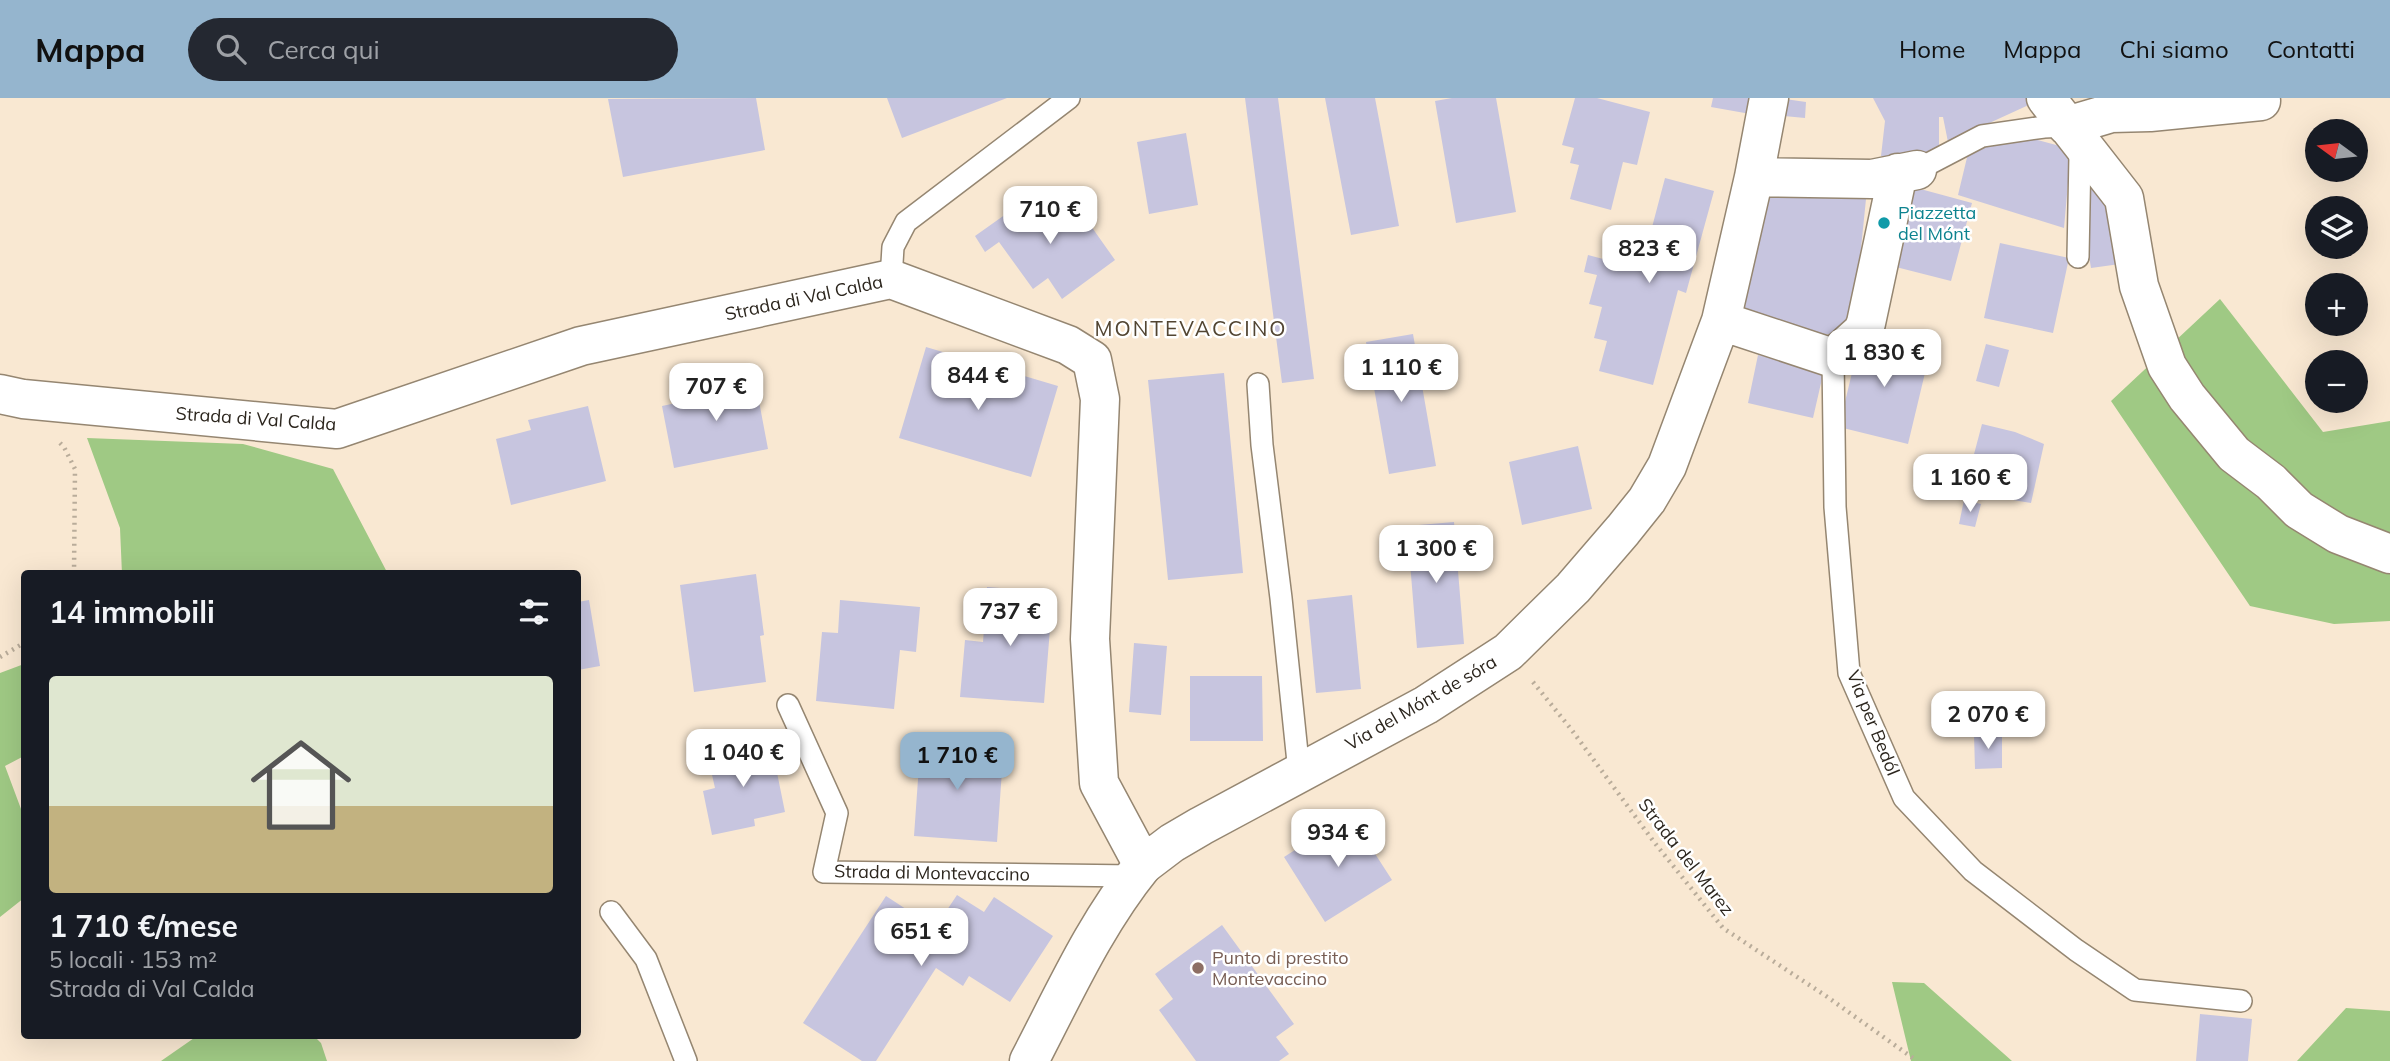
<!DOCTYPE html>
<html lang="it">
<head>
<meta charset="utf-8">
<style>
	body { margin:0; font-family:Mulish,sans-serif; background:#242831; color:#f1f3f6; height:100vh; display:flex; flex-direction:column; font-size:26px; white-space:nowrap }
	* { box-sizing:border-box; margin:0 }
	p { font-size:23px; color:#9ea1a6 }
	.icon { flex:none; width:38px; height:38px; fill:none; stroke:currentColor; stroke-width:2; stroke-linecap:round; stroke-linejoin:round }
	.map { position:relative; flex:1; overflow:hidden }
	.drawer { position:absolute; left:21px; top:472px; width:560px; height:469px; display:flex; flex-direction:column; background:#171b24; border-radius:7px; box-shadow:0 7px 28px #0002 }
	.drawer>* { flex:none }
	.needle { width:46px; rotate:285deg }
	.tools { position:absolute; left:2305px; top:21px; display:grid; gap:14px }
	.tools a { display:grid; place-items:center; width:63px; height:63px; border-radius:50%; background:#171b24; box-shadow:0 7px 28px #0002; font-size:35px }
	.price { position:absolute; translate:-50% -60px; padding:0 16px; border-radius:14px; background:#fff; color:#222; font-size:23px; line-height:46px; filter:drop-shadow(0 2px 4px #0008) }
	.price::after { content:''; position:absolute; left:50%; top:42px; width:21px; height:16px; margin-left:-10px; background:inherit; clip-path:polygon(0 0,100% 0,50% 100%) }
	.price.active { background:#95b5ce; color:#111 }
	ul { padding:0; list-style:none }
	li { display:grid; align-content:center; gap:14px; height:371px; padding:0 28px }
	li+li { border-top:2px solid #363941 }
	li span { display:grid; place-items:center; height:217px; border-radius:7px; color:#555 }
	li>.icon { margin-inline-start:auto }
	span .icon { width:126px; height:126px; fill:#fffc; stroke-width:1 }
	li b { font-size:30px }
	h2 { display:flex; justify-content:space-between; align-items:center; height:84px; padding:0 28px; font-size:30px }
	header { display:flex; align-items:center; gap:42px; box-sizing:border-box; height:98px; padding:0 35px; background:#95b5ce; color:#111 }
	header strong { font-size:33px }
	nav { display:flex; gap:38px; margin-inline-start:auto; font-size:24px }
	.search { width:490px; height:63px; background:#242831; display:flex; align-items:center; gap:18px; box-sizing:border-box; padding:0 24px; border-radius:38px; color:#9ea1a6; font-size:26px }
	.map>svg:first-child { display:block }
</style>
</head>
<body>
<header>
<strong>Mappa</strong>
<div class="search"><svg class="icon" aria-label="search" viewBox="0 0 24 24"><circle cx="10" cy="10" r="6"/><path d="M15 15l6 6"/></svg>Cerca qui</div>
<nav><a>Home</a><a>Mappa</a><a>Chi siamo</a><a>Contatti</a></nav>
</header>
<div class="map">
<svg width="2390" height="963" viewBox="0 0 2390 963">
	<rect width="100%" height="100%" fill="#f9e8d2"/>
	<!-- green -->
	<path fill="#9fc984" d="M2220 201 2323 334 2390 323V523L2334 526 2250 508 2111 303Z
		M87 340 243 346 333 371 388 476H122L120 430Z
		M24 566V658L5 668 24 719V800L0 819V575Z
		M1892 884 1924 885 2012 963H1911Z
		M2346 910 2390 913V963H2297Z
		M197 938H314L321 945 327 963H161Z"/>
	<!-- building -->
	<path fill="#c7c5df" d="M756 0 765 52 623 79 608 1Z
		M887 0H1007L902 40Z
		M1245 0H1278L1314 281 1282 285Z
		M1325 0H1375L1399 128 1351 137Z
		M1452 0H1496L1516 114 1456 125 1435 3Z
		M1575 0H1597L1650 14 1637 67 1623 64 1611 112 1570 101 1579 67 1570 65 1574 50 1562 47Z
		M1713 0H1760L1756 17 1711 9Z
		M1873 0H2030L2033 5 1948 44 1943 19H1939V48L1924 62 1881 58 1885 23Z
		M1785 1 1806 4 1805 20 1784 18Z
		M1186 35 1198 107 1149 116 1137 44Z
		M2015 36 2071 51 2064 130 1958 97 1970 47Z
		M1665 80 1714 93 1686 195 1678 192 1653 287 1599 273 1607 243 1594 240 1602 209 1589 206 1597 177 1584 174 1588 157 1641 171Z
		M2086 82 2116 96 2127 165 2091 170 2080 103 2090 102Z
		M1913 89 1972 105 1951 183 1892 168Z
		M1758 90 1866 101 1852 239 1743 227Z
		M1069 97 1115 162 1062 201 1048 180 1033 191 999 144 985 154 975 138 1020 106 1033 123Z
		M2000 145 2069 160 2053 235 1984 220Z
		M1413 236 1436 368 1389 376 1366 244Z
		M1861 237 1930 254 1908 346 1839 329Z
		M1986 246 2009 252 1999 289 1976 283Z
		M926 249 1058 288 1031 379 899 340Z
		M1758 257 1824 272 1813 320 1748 305Z
		M1224 275 1243 475 1168 482 1148 282Z
		M754 277 768 351 674 370 662 308 704 299 701 288Z
		M588 308 606 383 511 407 496 341 531 332 528 322Z
		M1982 326 2015 334 2044 346 2031 405 1964 394Z
		M1578 348 1592 411 1522 427 1509 364Z
		M1964 402 1981 406 1975 429 1959 426Z
		M1454 424 1464 546 1417 550 1407 428Z
		M756 476 764 537 760 538 766 584 694 594 680 487Z
		M987 489 1053 494 1044 605 960 599 965 542 983 544Z
		M1352 497 1361 591 1316 595 1307 502Z
		M589 502 600 568 578 572V504Z
		M840 502 920 509 916 554 900 552 894 611 816 603 822 534 838 535Z
		M1134 545 1167 548 1161 617 1129 614Z
		M1190 578H1262L1263 643H1190Z
		M1974 636H2002V670L1975 671Z
		M921 639 964 642 963 655 1003 658 997 744 914 738Z
		M771 645 785 714 754 721 755 728 712 737 703 693 715 690 708 659Z
		M1350 717 1392 782 1325 824 1284 759Z
		M957 797 984 814 994 799 1053 838 1010 904 969 878 963 888 936 870 876 963H862L803 925 886 798 935 830Z
		M1222 827 1294 926 1276 939 1289 956 1279 963H1196L1159 912 1173 901 1155 876Z
		M2200 916 2252 921 2248 963H2196Z"/>
	<g fill="none" stroke-linecap="round" stroke-linejoin="round">
		<!-- service casing -->
		<g stroke="#958671" stroke-width="24">
			<path id="service" d="M1917 72 1982 38 2044 29 2067 28 2080 57 2078 159
				M891 181 893 149 906 124 1069 0
				M1833 260 1835 409 1849 575 1904 700 1973 773 2076 852 2135 892 2241 903
				M1258 286 1262 347 1281 500 1299 674
				M788 607 837 715 824 774 1135 778
				M611 814 646 861 686 963"/>
		</g>
		<!-- minor casing -->
		<g stroke="#958671" stroke-width="41">
			<path id="minor" d="M2046 0 2124 100 2139 188 2167 268 2187 299 2234 356 2271 384 2299 412 2338 436 2390 456
				M2067 28 2111 15 2150 14 2261 3
				M1754 79 1872 81 1917 72
				M1721 223 1833 260 1863 233 1866 225 1898 75
				M0 296 23 301 337 331 581 248 891 181 1068 247 1092 262 1100 301 1090 541 1099 685 1143 767 1172 745 1201 728 1426 607 1508 554 1573 490 1623 432 1647 402 1667 368 1721 223 1754 79 1769 0"/>
		</g>
		<!-- tertiary casing -->
		<g stroke="#958671" stroke-width="41">
			<path id="tertiary" d="M1029 963C1064 896 1095 826 1143 767"/>
		</g>
		<!-- path -->
		<path stroke="#b9ac9a" stroke-width="4.5" stroke-dasharray="2 5" stroke-linecap="butt" d="M60 345 64 349 75 371 74 476
			M0 559 24 545
			M1533 584 1571 631 1654 744 1723 830 1826 898 1917 963"/>
		<!-- service -->
		<use href="#service" stroke="#fff" stroke-width="21"/>
		<!-- minor -->
		<use href="#minor" stroke="#fff" stroke-width="38"/>
		<!-- tertiary -->
		<use href="#tertiary" stroke="#fff" stroke-width="38"/>
	</g>
	<!-- markers -->
	<circle fill="#0f9aa8" stroke="#fff" stroke-width="2.5" cx="1884" cy="125" r="7"/>
	<circle fill="#8d6e63" stroke="#fff" stroke-width="2.5" cx="1198" cy="870" r="7"/>
	<g text-anchor="middle" stroke-width="5" stroke-linejoin="round" paint-order="stroke">
		<!-- culture labels -->
		<g font-size="18" fill="#0d838f" stroke="#fff" text-anchor="start">
			<text x="1898" y="121">Piazzetta<tspan x="1898" dy="21">del Mónt</tspan></text>
		</g>
		<!-- street labels -->
		<g font-size="18" fill="#2c261e" stroke="#fff">
			<text transform="translate(804 200) rotate(-12)" y="6">Strada di Val Calda</text>
			<text transform="translate(256 321) rotate(4)" y="6">Strada di Val Calda</text>
			<text transform="translate(1421 605) rotate(-30)" y="6">Via del Mónt de sóra</text>
			<text transform="translate(1873 625) rotate(68)" y="6">Via per Bedól</text>
			<text transform="translate(1686 759) rotate(52)" y="6">Strada del Marez</text>
			<text transform="translate(932 775) rotate(1)" y="6">Strada di Montevaccino</text>
		</g>
		<!-- education labels -->
		<g font-size="18" fill="#785e54" stroke="#fff" text-anchor="start">
			<text x="1212" y="866">Punto di prestito<tspan x="1212" dy="21">Montevaccino</tspan></text>
		</g>
		<!-- quarter labels -->
		<g font-size="21" letter-spacing="2" fill="#524532" stroke="#fff">
			<text x="1191" y="238">MONTEVACCINO</text>
		</g>
	</g>
</svg>
<div class="tools">
<a><svg class="needle" viewBox="-14 -14 28 28"><path d="M0-13l5 13h-10z" fill="#e53935"/><path d="M0 13l5-13h-10z" fill="#9ea1a6"/></svg></a>
<a><svg class="icon" aria-label="layers" viewBox="0 0 24 24"><path d="M12 4l9 5-9 5-9-5zM3 14l9 5 9-5"/></svg></a>
<a>+</a>
<a>−</a>
</div>
<b class="price" style="left:1050px;top:148px">710 €</b>
<b class="price" style="left:1649px;top:187px">823 €</b>
<b class="price" style="left:1884px;top:291px">1 830 €</b>
<b class="price" style="left:1401px;top:306px">1 110 €</b>
<b class="price" style="left:978px;top:314px">844 €</b>
<b class="price" style="left:716px;top:325px">707 €</b>
<b class="price" style="left:1970px;top:416px">1 160 €</b>
<b class="price" style="left:1436px;top:487px">1 300 €</b>
<b class="price" style="left:1010px;top:550px">737 €</b>
<b class="price" style="left:1988px;top:653px">2 070 €</b>
<b class="price" style="left:743px;top:691px">1 040 €</b>
<b class="price active" style="left:957px;top:694px">1 710 €</b>
<b class="price" style="left:1338px;top:771px">934 €</b>
<b class="price" style="left:921px;top:870px">651 €</b>
<section class="drawer">
<h2>14 immobili<svg class="icon" aria-label="filters" viewBox="0 0 24 24"><path d="M4 7h16M4 17h16"/><circle cx="9" cy="7" r="2"/><circle cx="15" cy="17" r="2"/></svg></h2>
<ul>
<li><span style="background:linear-gradient(#dfe7d0 60%,#c2b280 0)"><svg class="icon" aria-label="home" viewBox="0 0 24 24"><path d="M3 11l9-7 9 7M6 9v11h12V9"/></svg></span><div><b>1 710 €/mese</b><p>5 locali · 153 m²</p><p>Strada di Val Calda</p></div></li>
</ul>
</section>
</div>
</body>
</html>
